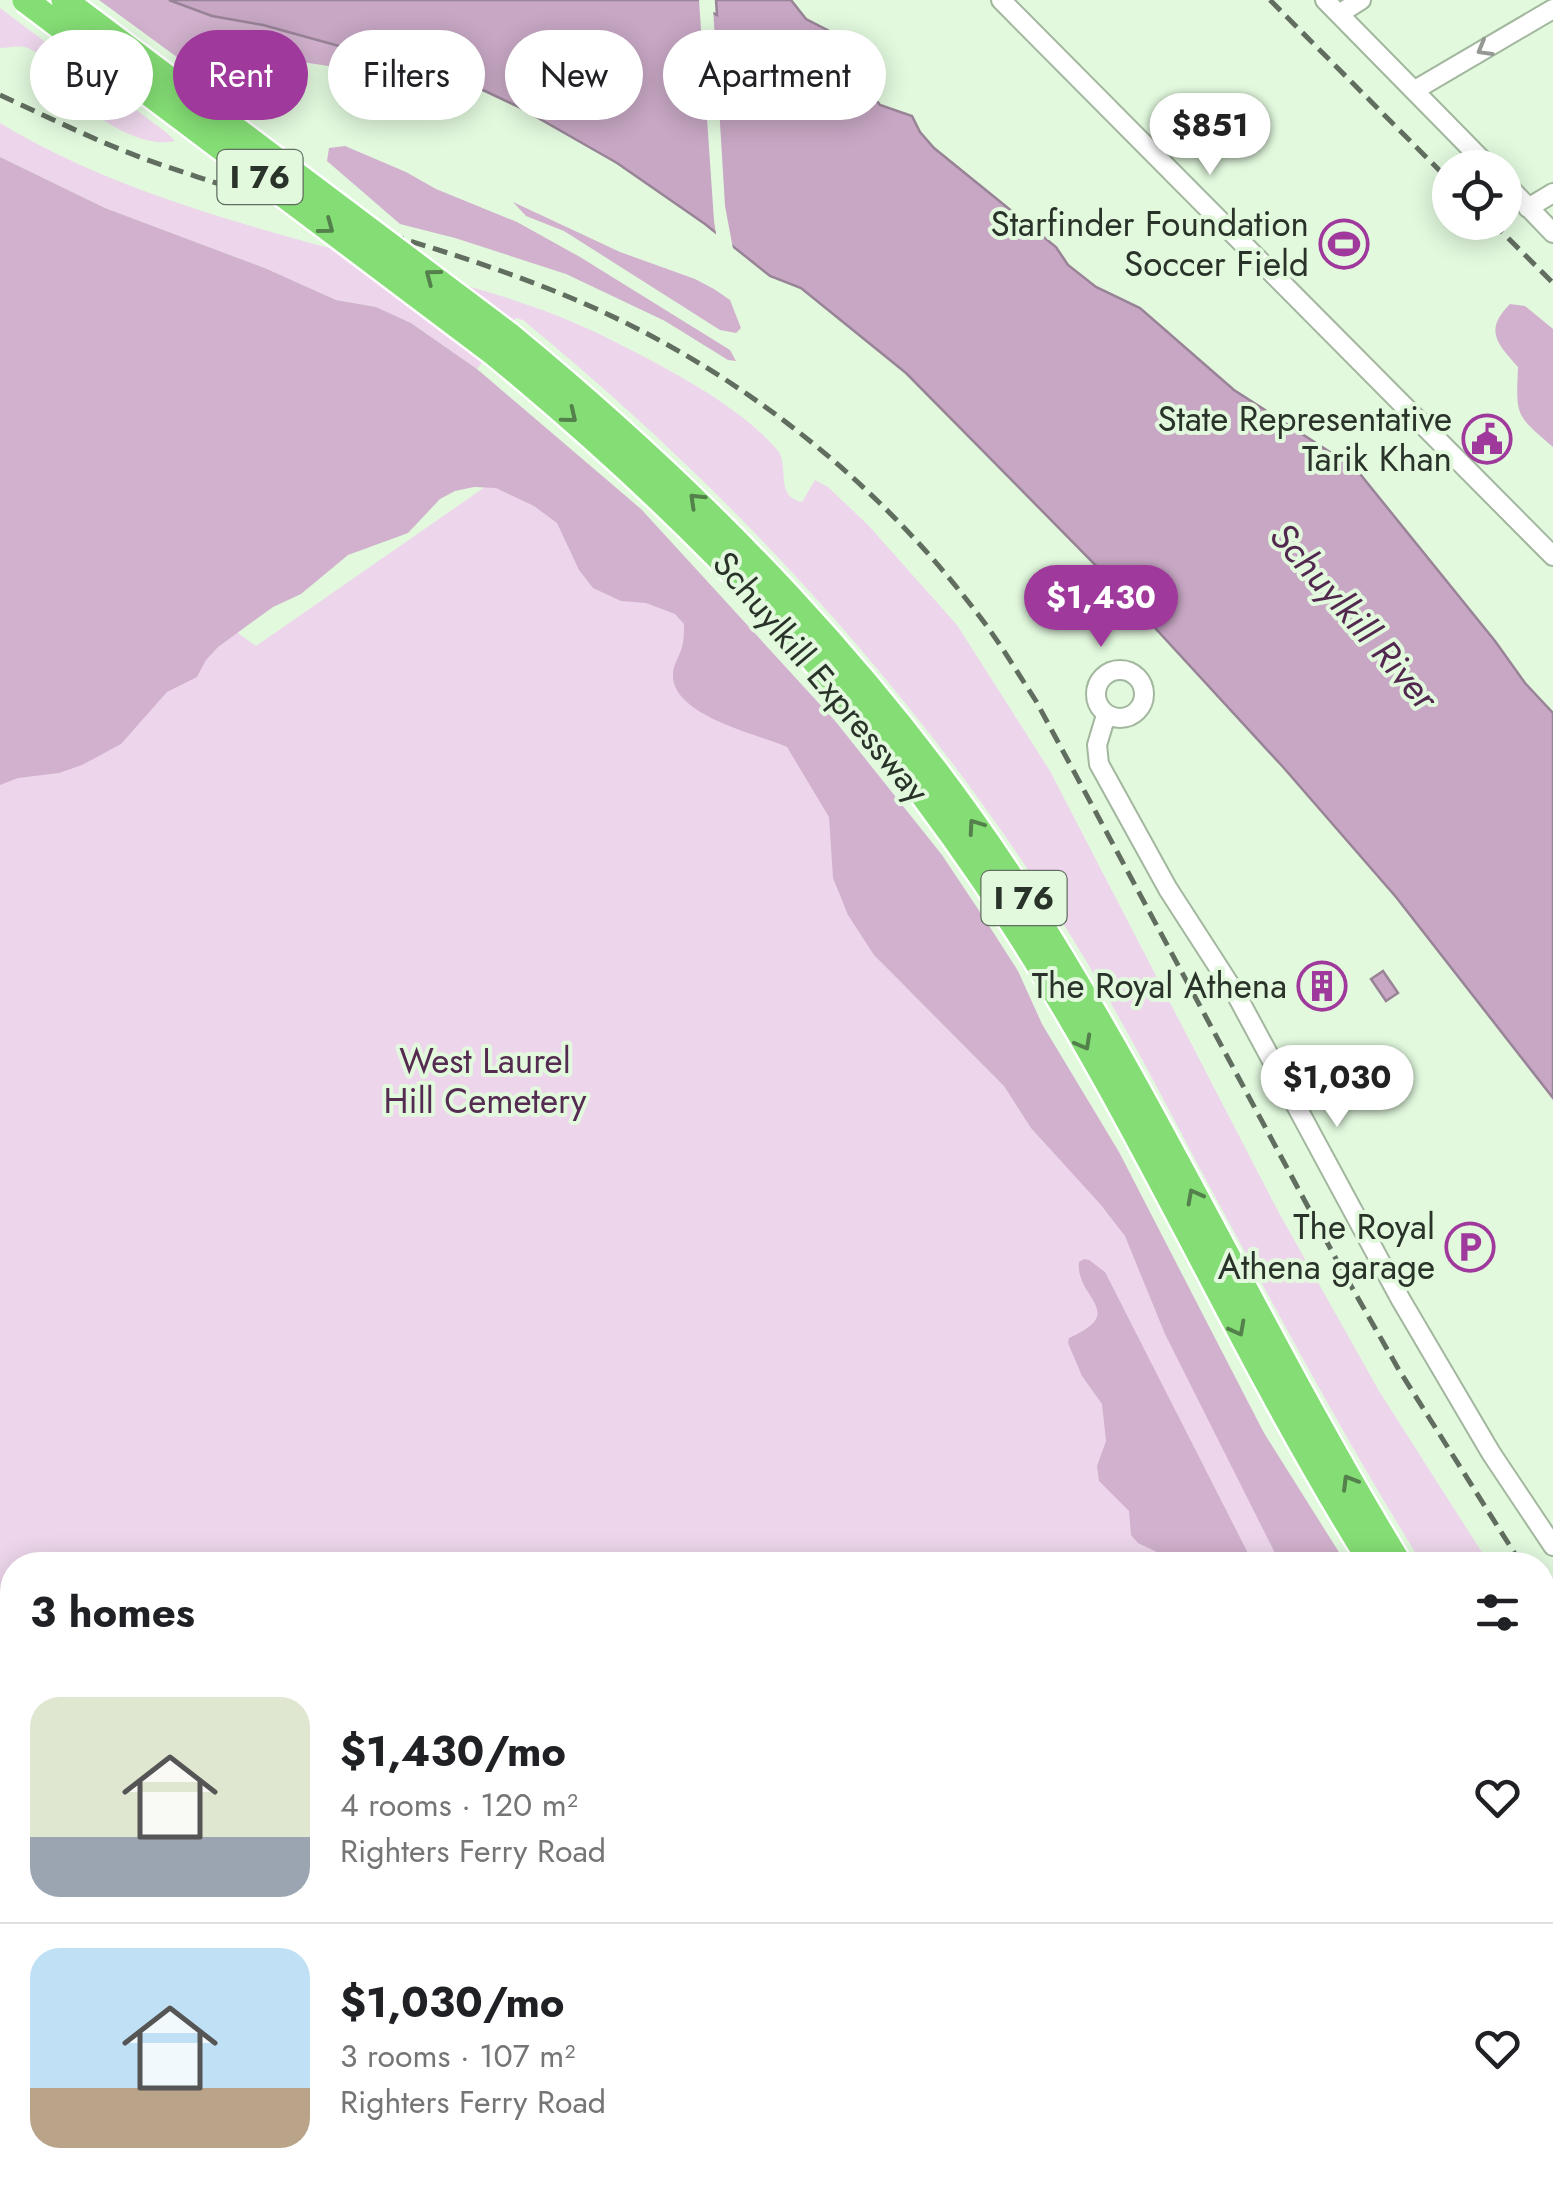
<!DOCTYPE html>
<html lang="en">
<head>
<meta charset="utf-8">
<style>
	body { margin:0; font-family:Jost,sans-serif; background:#f2f2f2; color:#202124; height:100vh; display:flex; flex-direction:column; font-size:38px; white-space:nowrap }
	* { box-sizing:border-box; margin:0 }
	p { font-size:32px; color:#757577 }
	.icon { flex:none; width:55px; height:55px; fill:none; stroke:currentColor; stroke-width:2; stroke-linecap:round; stroke-linejoin:round }
	.map { position:relative; flex:1; overflow:hidden }
	.sheet { position:absolute; left:0px; top:1552px; width:1555px; height:642px; display:flex; flex-direction:column; background:#fff; border-radius:40px 40px 0 0; box-shadow:0 5px 25px #0003 }
	.sheet>* { flex:none }
	.banner { position:absolute; left:30px; top:30px; width:1000px; height:90px; display:flex; gap:20px }
	.tools { position:absolute; left:1432px; top:150px; display:grid; gap:20px }
	.tools a { display:grid; place-items:center; width:90px; height:90px; border-radius:50%; background:#fff; box-shadow:0 5px 25px #0003; font-size:50px }
	.price { position:absolute; translate:-50% -85px; padding:0 22px; border-radius:35px; background:#fff; color:#222; font-size:32px; line-height:65px; filter:drop-shadow(0 2px 5px #0008) }
	.price::after { content:''; position:absolute; left:50%; top:60px; width:30px; height:22px; margin-left:-15px; background:inherit; clip-path:polygon(0 0,100% 0,50% 100%) }
	.price.on { background:#a0399c; color:#fff }
	ul { padding:0; list-style:none }
	li { display:flex; align-items:center; gap:30px; height:250px; padding:0 30px }
	li+li { border-top:2px solid #e0e0e0 }
	li span { display:grid; place-items:center; flex:none; width:280px; height:200px; border-radius:30px; color:#555 }
	li>.icon { margin-inline-start:auto }
	span .icon { width:120px; height:120px; fill:#fffc; stroke-width:1 }
	li b { font-size:42px }
	h2 { display:flex; justify-content:space-between; align-items:center; height:120px; padding:0 30px; font-size:42px }
	.chip { padding:0 35px; border-radius:45px; background:#fff; box-shadow:0 5px 25px #0003; font-size:35px; line-height:90px }
	.chip.on { background:#a0399c; color:#fff }
	.map>svg:first-child { display:block }
</style>
</head>
<body>
<div class="map">
<svg width="1553" height="2194" viewBox="0 0 1553 2194">
	<rect width="100%" height="100%" fill="#e2f9de"/>
	<!-- green -->
	<path fill="#edd6eb" d="M0 8 167 133 175 141C137 150 84 110 61 84 50 72 46 56 30 49 20 44 11 48 0 48Z
		M0 123C116 193 255 228 385 263 456 283 528 300 595 332 646 357 723 396 763 435 768 440 775 447 779 452 789 471 775 496 802 502L815 480 828 487 868 525 957 625 1050 771 1279 1213 1379 1391 1490 1565H1423C1342 1435 1271 1300 1198 1165 1157 1087 1116 1008 1069 933 921 696 739 498 523 320L516 318 477 369 411 323 376 307 336 300 267 269 105 208 0 157Z
		M544 446 629 527 1202 1324 1338 1565H12V2182L1292 2183 1277 2194H0V697L171 585 256 646Z
		M1543 1641 1553 1657V1754L1543 1740Z"/>
	<!-- forest -->
	<path fill="#d1b1cd" d="M99 0H169L212 16 263 25 350 50 351 57 342 68 275 58C257 76 261 102 226 93Z
		M345 146 406 172 436 189 517 222 580 257 730 350 736 361 728 360 665 321 566 274 455 238 400 224 327 161 329 148Z
		M0 157 105 208 267 269 336 300 376 307 411 323 477 369 641 509 836 722 942 855 986 921 1018 971 1042 1024 1119 1152 1264 1433 1347 1565H1281L1165 1334 1125 1236 1101 1205 1031 1128 1004 1086 874 955 848 915 833 878 829 817 787 747C757 734 675 716 673 677 672 666 679 658 682 647 684 640 684 631 684 624L675 614 646 603 621 601 593 588 579 570 557 523 534 506 496 488 474 487 455 491 440 499 408 533 348 555 301 594 273 607 218 647 206 660 197 677 167 692 121 744 82 765 59 773 18 778 0 785Z
		M513 202 620 252 695 279 714 289 730 300 741 328 736 333 720 330 564 231 526 216Z
		M1510 304 1525 306 1553 329V447C1515 414 1516 417 1518 367 1498 344 1483 331 1510 304Z
		M1084 1259 1089 1260 1105 1272 1254 1565H1173L1161 1554 1138 1543 1131 1535 1129 1511 1099 1481 1097 1466 1106 1441 1102 1404 1082 1376 1068 1343 1069 1338C1129 1312 1075 1298 1079 1262Z
		M1543 1848 1553 1862V2025L1543 2029Z
		M1124 2183V2182L1174 2183 1165 2194H1117Z"/>
	<!-- water -->
	<path fill="#c7a7c4" stroke="#988496" stroke-width="2.5" d="M169 0H700L702 8 717 15 716 0H791L806 19 833 33 853 70 880 105 912 116 920 132 934 148 1056 247 1068 265 1096 287 1140 308 1234 390 1356 469 1495 641 1525 683 1553 713V1098L1396 897 1283 767 1122 592 906 373 801 288 770 276 705 224 617 163 519 107 485 91 444 75 263 25 212 16Z
		M1383 971 1398 993 1386 1001 1371 979Z"/>
	<!-- pier -->
	<path fill="#e2f9de" d="M699 0H705L706 4 713 7 725 206 734 254 717 240 714 221Z"/>
	<g fill="none" stroke-linecap="round" stroke-linejoin="round">
		<!-- stream -->
		<path stroke="#988496" stroke-width="5" d="M1283 2194 1296 2182"/>
		<!-- minor casing -->
		<g stroke="#a2b79e" stroke-width="22">
			<path id="minor" d="M1001 0 1553 556
				M1325 0 1490 168
				M1339 14 1361 0
				M1415 90 1553 9
				M1505 183 1553 233
				M1528 208 1553 193
				M1096 694a24 24 0 1 1 48 0a24 24 0 1 1-48 0Z
				M1106 715 1097 745 1099 764 1168 889 1237 996 1401 1300 1491 1453 1553 1546
				M1542 2061 1553 2055
				M1319 2194 1334 2182"/>
		</g>
		<!-- highway casing -->
		<g stroke="#fff" stroke-width="30">
			<path id="highway" d="M509 335C708 499 887 683 1026 901 1163 1115 1267 1348 1400 1565
				M495 354C701 524 867 699 1013 924 1146 1129 1242 1357 1373 1565
				M1542 1773 1553 1786
				M1542 1810 1553 1823"/>
		</g>
		<!-- minor -->
		<use href="#minor" stroke="#fff" stroke-width="18"/>
		<!-- highway -->
		<use href="#highway" stroke="#85de75" stroke-width="25"/>
		<!-- rail -->
		<path stroke="#616e5f" stroke-width="5" stroke-dasharray="15 8" stroke-linecap="butt" d="M1270 0 1450 181
			M0 95C48 117 96 141 145 159 290 211 442 242 583 303 739 371 875 479 977 613 999 641 1017 672 1036 701L1342 1270 1399 1370 1522 1565
			M1492 222 1553 283
			M1542 1595 1553 1610
			M1542 1617 1553 1633"/>
		<!-- highway-bridge casing -->
		<g stroke="#fff" stroke-width="30" stroke-linecap="butt">
			<path id="highway-bridge" d="M25 0 495 354
				M64 0 509 335"/>
		</g>
		<!-- highway-bridge -->
		<use href="#highway-bridge" stroke="#85de75" stroke-width="25"/>
	</g>
	<!-- one-way arrows -->
	<defs><path id="oneway-chevron" d="M-2-3.5L2.5 0L-2 3.5" fill="none" stroke-width="1.6" stroke-linecap="round" stroke-linejoin="round" transform="scale(2.5)"/></defs>
	<use stroke="#949994" href="#oneway-chevron" transform="translate(1484 49) rotate(150)"/>
	<g stroke="#53804b">
		<use href="#oneway-chevron" transform="translate(327 227) rotate(37)"/>
		<use href="#oneway-chevron" transform="translate(432 276) rotate(-143)"/>
		<use href="#oneway-chevron" transform="translate(570 416) rotate(39)"/>
		<use href="#oneway-chevron" transform="translate(696 500) rotate(-136)"/>
		<use href="#oneway-chevron" transform="translate(975 826) rotate(-125)"/>
		<use href="#oneway-chevron" transform="translate(1084 1043) rotate(61)"/>
		<use href="#oneway-chevron" transform="translate(1194 1196) rotate(-118)"/>
		<use href="#oneway-chevron" transform="translate(1238 1329) rotate(62)"/>
		<use href="#oneway-chevron" transform="translate(1349 1482) rotate(-121)"/>
	</g>
	<!-- icons -->
	<defs>
		<g id="stadium-ring" transform="scale(2.5)"><circle r="9.5" fill="#e2f9de" stroke="#a0399c" stroke-width="1.5"/><path d="M0-5a6.5 5 0 1 0 0 10a6.5 5 0 1 0 0-10ZM-3.5-1.8h7v3.6h-7Z" fill="#a0399c"/></g>
		<g id="civic-ring" transform="scale(2.5)"><circle r="9.5" fill="#e2f9de" stroke="#a0399c" stroke-width="1.5"/><path d="M-.6-6.5H3V-4.5H.6V-3L4-1V1h2V6H-6V1h2V-1L-.6-3ZM-1.2 2.5V6h2.4V2.5Z" fill="#a0399c"/></g>
		<g id="building-ring" transform="scale(2.5)"><circle r="9.5" fill="#e2f9de" stroke="#a0399c" stroke-width="1.5"/><path d="M-4-6H4V6H1V3H-1V6H-4ZM-2.5-4.3h1.7v1.8h-1.7ZM.8-4.3h1.7v1.8H.8ZM-2.5-1h1.7V.8h-1.7ZM.8-1h1.7V.8H.8Z" fill="#a0399c"/></g>
		<g id="parking-ring" transform="scale(2.5)"><circle r="9.5" fill="#e2f9de" stroke="#a0399c" stroke-width="1.5"/><path d="M-3.5-5.5H1a3.5 3.5 0 0 1 0 7H-1V5.5H-3.5ZM-1-3.4V-.6H.8a1.4 1.4 0 0 0 0-2.8Z" fill="#a0399c"/></g>
	</defs>
	<g fill-rule="evenodd">
		<use href="#stadium-ring" x="1344" y="244"/>
		<use href="#civic-ring" x="1487" y="439"/>
		<use href="#building-ring" x="1322" y="986"/>
		<use href="#parking-ring" x="1470" y="1247"/>
	</g>
	<g text-anchor="middle" stroke-width="8" stroke-linejoin="round" paint-order="stroke">
		<!-- shield labels -->
		<g fill="#e2f9de" stroke="#616e5f" stroke-width="2.5">
			<rect x="217.5" y="150" width="85" height="54" rx="8"/>
			<rect x="981.5" y="871" width="85" height="54" rx="8"/>
		</g>
		<g font-size="32" font-weight="bold" fill="#2a3329">
			<text x="260" y="188">I 76</text>
			<text x="1024" y="909">I 76</text>
		</g>
		<!-- poi labels -->
		<g font-size="35" fill="#2a3329" stroke="#e2f9de" text-anchor="end">
			<text x="1309" y="236">Starfinder Foundation<tspan x="1309" dy="40">Soccer Field</tspan></text>
			<text x="1452" y="431">State Representative<tspan x="1452" dy="40">Tarik Khan</tspan></text>
			<text x="1287" y="998">The Royal Athena</text>
			<text x="1435" y="1239">The Royal<tspan x="1435" dy="40">Athena garage</tspan></text>
		</g>
		<!-- street labels -->
		<g font-size="35" fill="#2a3329" stroke="#e2f9de">
			<text transform="translate(821 677) rotate(50)" y="12">Schuylkill Expressway</text>
		</g>
		<!-- park labels -->
		<g font-size="35" fill="#552b52" stroke="#e2f9de">
			<text x="485" y="1073">West Laurel<tspan x="485" dy="40">Hill Cemetery</tspan></text>
		</g>
		<!-- water labels -->
		<g font-size="38" font-style="italic" fill="#52284f" stroke="#e2f9de">
			<text transform="translate(1354 616) rotate(49)" y="13">Schuylkill River</text>
		</g>
	</g>
</svg>
<div class="tools">
<a><svg class="icon" aria-label="locate" viewBox="0 0 24 24"><circle cx="12" cy="12" r="6"/><path d="M12 2v4M12 18v4M2 12h4M18 12h4"/></svg></a>
</div>
<b class="price" style="left:1210px;top:178px">$851</b>
<b class="price on" style="left:1101px;top:650px">$1,430</b>
<b class="price" style="left:1337px;top:1130px">$1,030</b>
<div class="banner">
<a class="chip">Buy</a>
<a class="chip on">Rent</a>
<a class="chip">Filters</a>
<a class="chip">New</a>
<a class="chip">Apartment</a>
</div>
<section class="sheet">
<h2>3 homes<svg class="icon" aria-label="filters" viewBox="0 0 24 24"><path d="M4 7h16M4 17h16"/><circle cx="9" cy="7" r="2"/><circle cx="15" cy="17" r="2"/></svg></h2>
<ul>
<li><span style="background:linear-gradient(#dfe7d0 70%,#9aa5b1 0)"><svg class="icon" aria-label="home" viewBox="0 0 24 24"><path d="M3 11l9-7 9 7M6 9v11h12V9"/></svg></span><div><b>$1,430/mo</b><p>4 rooms · 120 m²</p><p>Righters Ferry Road</p></div><svg class="icon" aria-label="heart" viewBox="0 0 24 24"><path d="M12 20l-8-8c-3-5 5-10 8-4 3-6 11-1 8 4z"/></svg></li>
<li><span style="background:linear-gradient(#bfe0f5 70%,#b9a48a 0)"><svg class="icon" aria-label="home" viewBox="0 0 24 24"><path d="M3 11l9-7 9 7M6 9v11h12V9"/></svg></span><div><b>$1,030/mo</b><p>3 rooms · 107 m²</p><p>Righters Ferry Road</p></div><svg class="icon" aria-label="heart" viewBox="0 0 24 24"><path d="M12 20l-8-8c-3-5 5-10 8-4 3-6 11-1 8 4z"/></svg></li>
</ul>
</section>
</div>
</body>
</html>
